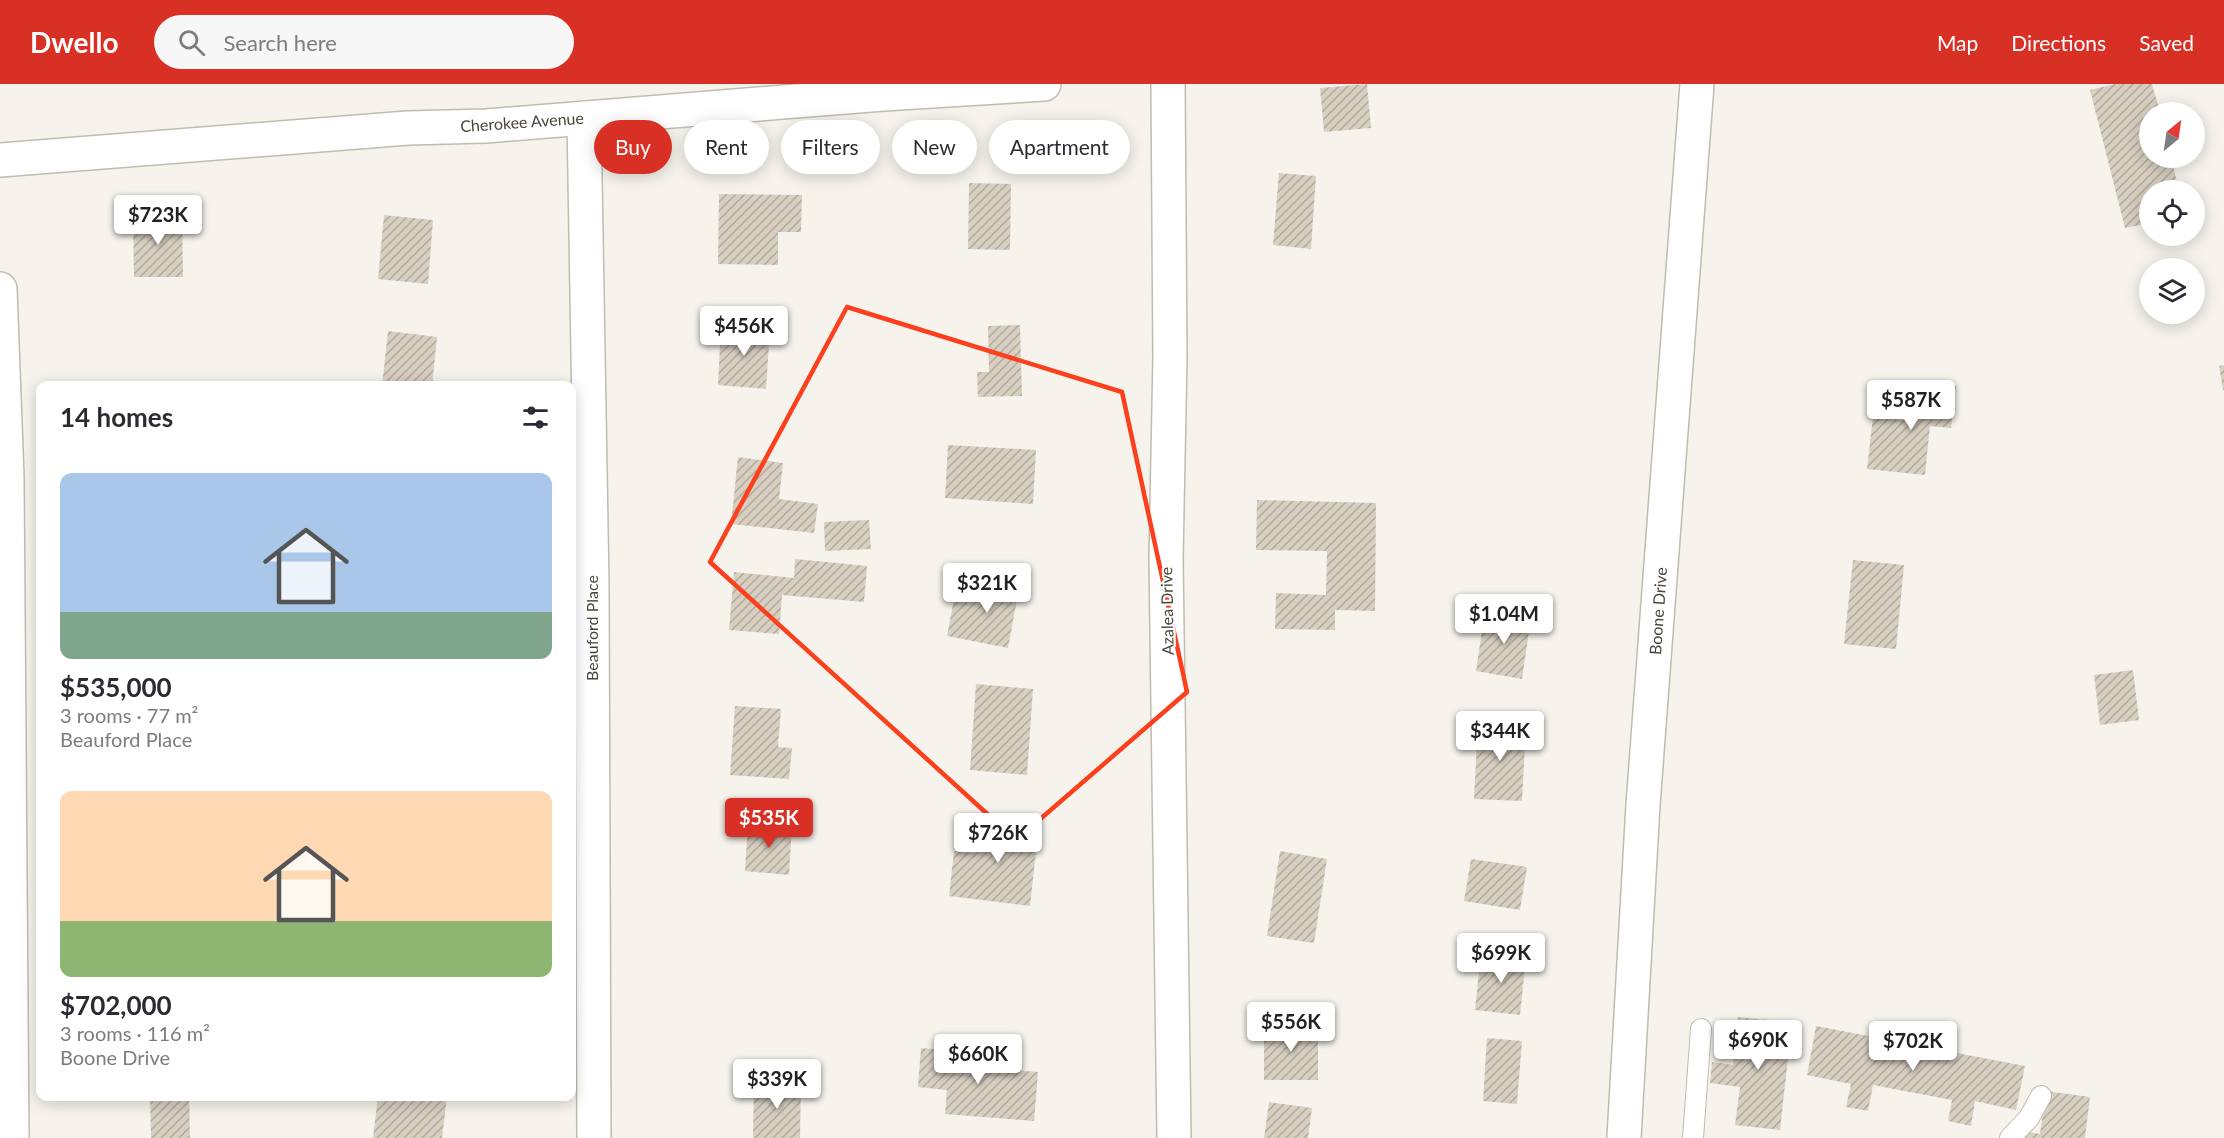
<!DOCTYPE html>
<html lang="en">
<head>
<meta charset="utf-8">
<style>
	body { margin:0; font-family:Lato,sans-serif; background:#f7f7f7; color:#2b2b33; height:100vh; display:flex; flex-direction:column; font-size:22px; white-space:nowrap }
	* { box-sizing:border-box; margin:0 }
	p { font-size:20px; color:#7c7c81 }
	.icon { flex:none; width:33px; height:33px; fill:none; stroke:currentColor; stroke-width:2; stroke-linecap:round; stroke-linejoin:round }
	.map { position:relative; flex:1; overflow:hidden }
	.panel { position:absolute; left:36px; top:297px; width:540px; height:720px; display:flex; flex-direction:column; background:#fff; border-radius:12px; box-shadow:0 3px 15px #0003 }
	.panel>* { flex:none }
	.banner { position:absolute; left:594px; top:36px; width:570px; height:54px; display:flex; gap:12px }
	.needle { width:39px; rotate:29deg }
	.tools { position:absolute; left:2139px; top:18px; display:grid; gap:12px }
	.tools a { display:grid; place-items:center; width:66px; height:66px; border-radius:50%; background:#fff; box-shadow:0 3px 15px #0003; font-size:30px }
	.price { position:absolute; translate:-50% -51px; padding:0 14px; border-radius:6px; background:#fff; color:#222; font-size:20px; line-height:39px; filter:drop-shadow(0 2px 3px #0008) }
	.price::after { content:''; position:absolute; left:50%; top:36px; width:18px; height:14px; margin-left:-9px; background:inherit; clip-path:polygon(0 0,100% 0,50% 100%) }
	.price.selected { background:#d93025; color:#fff }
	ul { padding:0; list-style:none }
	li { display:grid; align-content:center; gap:12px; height:318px; padding:0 24px }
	li span { display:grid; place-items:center; height:186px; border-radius:12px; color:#555 }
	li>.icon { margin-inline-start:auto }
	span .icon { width:108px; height:108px; fill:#fffc; stroke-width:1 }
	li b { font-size:26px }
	h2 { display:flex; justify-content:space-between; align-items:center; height:72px; padding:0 24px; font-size:26px }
	.chip { padding:0 21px; border-radius:27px; background:#fff; box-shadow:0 3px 15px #0003; font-size:21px; line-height:54px }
	.chip.selected { background:#d93025; color:#fff }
	header { display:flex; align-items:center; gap:36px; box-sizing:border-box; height:84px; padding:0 30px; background:#d93025; color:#fff }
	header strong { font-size:28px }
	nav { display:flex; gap:33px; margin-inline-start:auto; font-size:21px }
	.search { width:420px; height:54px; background:#f7f7f7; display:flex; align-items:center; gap:15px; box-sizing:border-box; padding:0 21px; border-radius:33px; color:#7c7c81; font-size:22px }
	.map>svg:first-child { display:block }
</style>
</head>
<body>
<header>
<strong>Dwello</strong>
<div class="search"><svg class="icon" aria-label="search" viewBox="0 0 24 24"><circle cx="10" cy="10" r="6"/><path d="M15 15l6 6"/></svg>Search here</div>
<nav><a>Map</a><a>Directions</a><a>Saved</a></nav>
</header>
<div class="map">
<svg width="2224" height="1054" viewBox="0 0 2224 1054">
	<defs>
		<pattern id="building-hatch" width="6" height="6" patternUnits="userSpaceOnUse" patternTransform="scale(1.5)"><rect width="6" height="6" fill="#d8cfc1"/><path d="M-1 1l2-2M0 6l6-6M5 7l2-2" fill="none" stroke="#b1aa9e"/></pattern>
	</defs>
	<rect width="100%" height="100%" fill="#f6f3ec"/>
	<!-- building -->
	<path fill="url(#building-hatch)" d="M1367 0 1371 44 1324 48 1320 4Z
		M2115 0H2152L2160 28H2150V74H2171L2179 106H2150V139L2125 144 2090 6Z
		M1279 89 1316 92 1311 165 1273 161Z
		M969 99 1011 100 1010 166 968 165Z
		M719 110 802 111 801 148H778V181L718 180Z
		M133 130H182L183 193H134Z
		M384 131 433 136 428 200 378 195Z
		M721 241 770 244 766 305 718 301Z
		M1020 241 1022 312 978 313 977 288H989L988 242Z
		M388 247 437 253 432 302H382Z
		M2224 281V306H2223L2219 282Z
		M1913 298 1956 302 1951 344 1930 342 1925 391 1867 385 1873 332 1908 337Z
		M948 361 1036 366 1033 420 945 414Z
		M738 373 783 379 779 415 818 420 814 449 731 440Z
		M1257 416 1376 419 1375 527 1335 526V546L1275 545 1276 509 1326 511 1327 467 1256 466Z
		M869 436 871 465 825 467 824 438Z
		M795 475 867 482 864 518 782 511 779 550 729 546 734 488 794 494Z
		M1853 476 1904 481 1896 565 1844 560Z
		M995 488 1021 494 1008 564 947 552 955 510 989 517Z
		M1485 527 1531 534 1522 595 1476 587Z
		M2133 586 2139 636 2100 641 2094 591Z
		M976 600 1033 605 1027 691 970 686Z
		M735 622 781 625 778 663 792 664 789 695 730 691Z
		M1478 639 1526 641 1522 717 1474 715Z
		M979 733 1039 740 1030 822 949 812 954 767 975 769Z
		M748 739 792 741 789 791 745 787Z
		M1280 767 1327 775 1314 859 1267 852Z
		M1471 775 1527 783 1520 826 1464 817Z
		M1481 869 1526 873 1520 931 1475 926Z
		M1738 933 1792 938 1780 1046 1735 1041 1740 1003 1710 999 1712 978 1733 981Z
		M1264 941H1318V996H1264Z
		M1816 942 2025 982 2016 1026 1975 1017 1971 1042 1948 1037 1952 1016 1873 1001 1868 1027 1846 1023 1851 1000 1807 991Z
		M1487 954 1522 957 1517 1020 1483 1017Z
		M921 964 987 969 985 984 1038 988 1034 1037 945 1030 947 1006 918 1003Z
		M754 998 801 999 800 1054H753Z
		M2046 1007 2090 1013 2085 1054H2019L2020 1047 2040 1050Z
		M150 1012H189L190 1054H151Z
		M378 1012H447L442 1054H373Z
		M1269 1018 1312 1024 1308 1054H1264Z"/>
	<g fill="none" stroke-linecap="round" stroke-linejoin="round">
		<!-- service casing -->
		<g stroke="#c2bbae" stroke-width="22">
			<path id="service" d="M1693 1054 1701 945
				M2010 1054 2029 1034 2041 1012"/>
		</g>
		<!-- minor casing -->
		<g stroke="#c2bbae" stroke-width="36">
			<path id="minor" d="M1168 0 1170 273 1166 474 1174 1054
				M584 34 592 503 594 1054
				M0 76 408 44 486 42 883 10 1044 0
				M0 205 7 393 12 1054
				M1624 1054 1643 721 1697 0"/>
		</g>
		<!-- service -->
		<use href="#service" stroke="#fff" stroke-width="20"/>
		<!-- minor -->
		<use href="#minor" stroke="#fff" stroke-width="33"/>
	</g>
	<!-- marked area -->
	<path fill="none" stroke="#fc3f1d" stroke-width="4.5" stroke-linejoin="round" d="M847 223 1122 308 1187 608 1016 756 710 478Z"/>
	<g text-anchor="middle" stroke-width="4.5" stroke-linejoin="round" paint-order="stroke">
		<!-- street labels -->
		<g font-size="16" fill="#4b4439" stroke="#fff">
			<text transform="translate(522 38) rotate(-4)" y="6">Cherokee Avenue</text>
			<text transform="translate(1167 527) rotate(-91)" y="6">Azalea Drive</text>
			<text transform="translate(1658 527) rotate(-86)" y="6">Boone Drive</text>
			<text transform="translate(592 544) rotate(-90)" y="6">Beauford Place</text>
		</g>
	</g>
</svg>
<div class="tools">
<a><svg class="needle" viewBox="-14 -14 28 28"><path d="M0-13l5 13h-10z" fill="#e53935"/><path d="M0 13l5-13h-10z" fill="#7c7c81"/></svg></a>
<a><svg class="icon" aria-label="locate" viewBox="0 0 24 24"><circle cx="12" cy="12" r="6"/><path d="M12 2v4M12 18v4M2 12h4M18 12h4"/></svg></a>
<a><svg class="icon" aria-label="layers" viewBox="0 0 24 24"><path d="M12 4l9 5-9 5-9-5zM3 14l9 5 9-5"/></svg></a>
</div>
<b class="price" style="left:158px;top:162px">$723K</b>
<b class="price" style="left:744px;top:273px">$456K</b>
<b class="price" style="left:1911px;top:347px">$587K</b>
<b class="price" style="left:987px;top:530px">$321K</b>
<b class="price" style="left:1504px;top:561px">$1.04M</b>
<b class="price" style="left:1500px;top:678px">$344K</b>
<b class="price selected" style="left:769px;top:765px">$535K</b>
<b class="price" style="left:998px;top:780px">$726K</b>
<b class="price" style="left:1501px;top:900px">$699K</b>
<b class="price" style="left:1291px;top:969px">$556K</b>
<b class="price" style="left:1758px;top:987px">$690K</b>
<b class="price" style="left:1913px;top:988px">$702K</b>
<b class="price" style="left:978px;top:1001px">$660K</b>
<b class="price" style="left:777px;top:1026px">$339K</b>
<div class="banner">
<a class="chip selected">Buy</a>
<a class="chip">Rent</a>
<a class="chip">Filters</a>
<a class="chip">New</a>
<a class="chip">Apartment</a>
</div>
<section class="panel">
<h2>14 homes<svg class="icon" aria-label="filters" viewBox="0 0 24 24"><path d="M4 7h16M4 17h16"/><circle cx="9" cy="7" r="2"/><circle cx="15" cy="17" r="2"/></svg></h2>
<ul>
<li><span style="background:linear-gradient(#a9c7e8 75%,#7fa58c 0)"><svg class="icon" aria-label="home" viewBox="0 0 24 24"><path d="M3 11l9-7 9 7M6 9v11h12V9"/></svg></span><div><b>$535,000</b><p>3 rooms · 77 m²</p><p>Beauford Place</p></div></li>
<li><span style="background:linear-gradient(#ffd9b3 70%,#8fb573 0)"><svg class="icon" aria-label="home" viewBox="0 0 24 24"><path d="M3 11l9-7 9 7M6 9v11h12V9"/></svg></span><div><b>$702,000</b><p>3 rooms · 116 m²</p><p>Boone Drive</p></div></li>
</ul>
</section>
</div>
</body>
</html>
